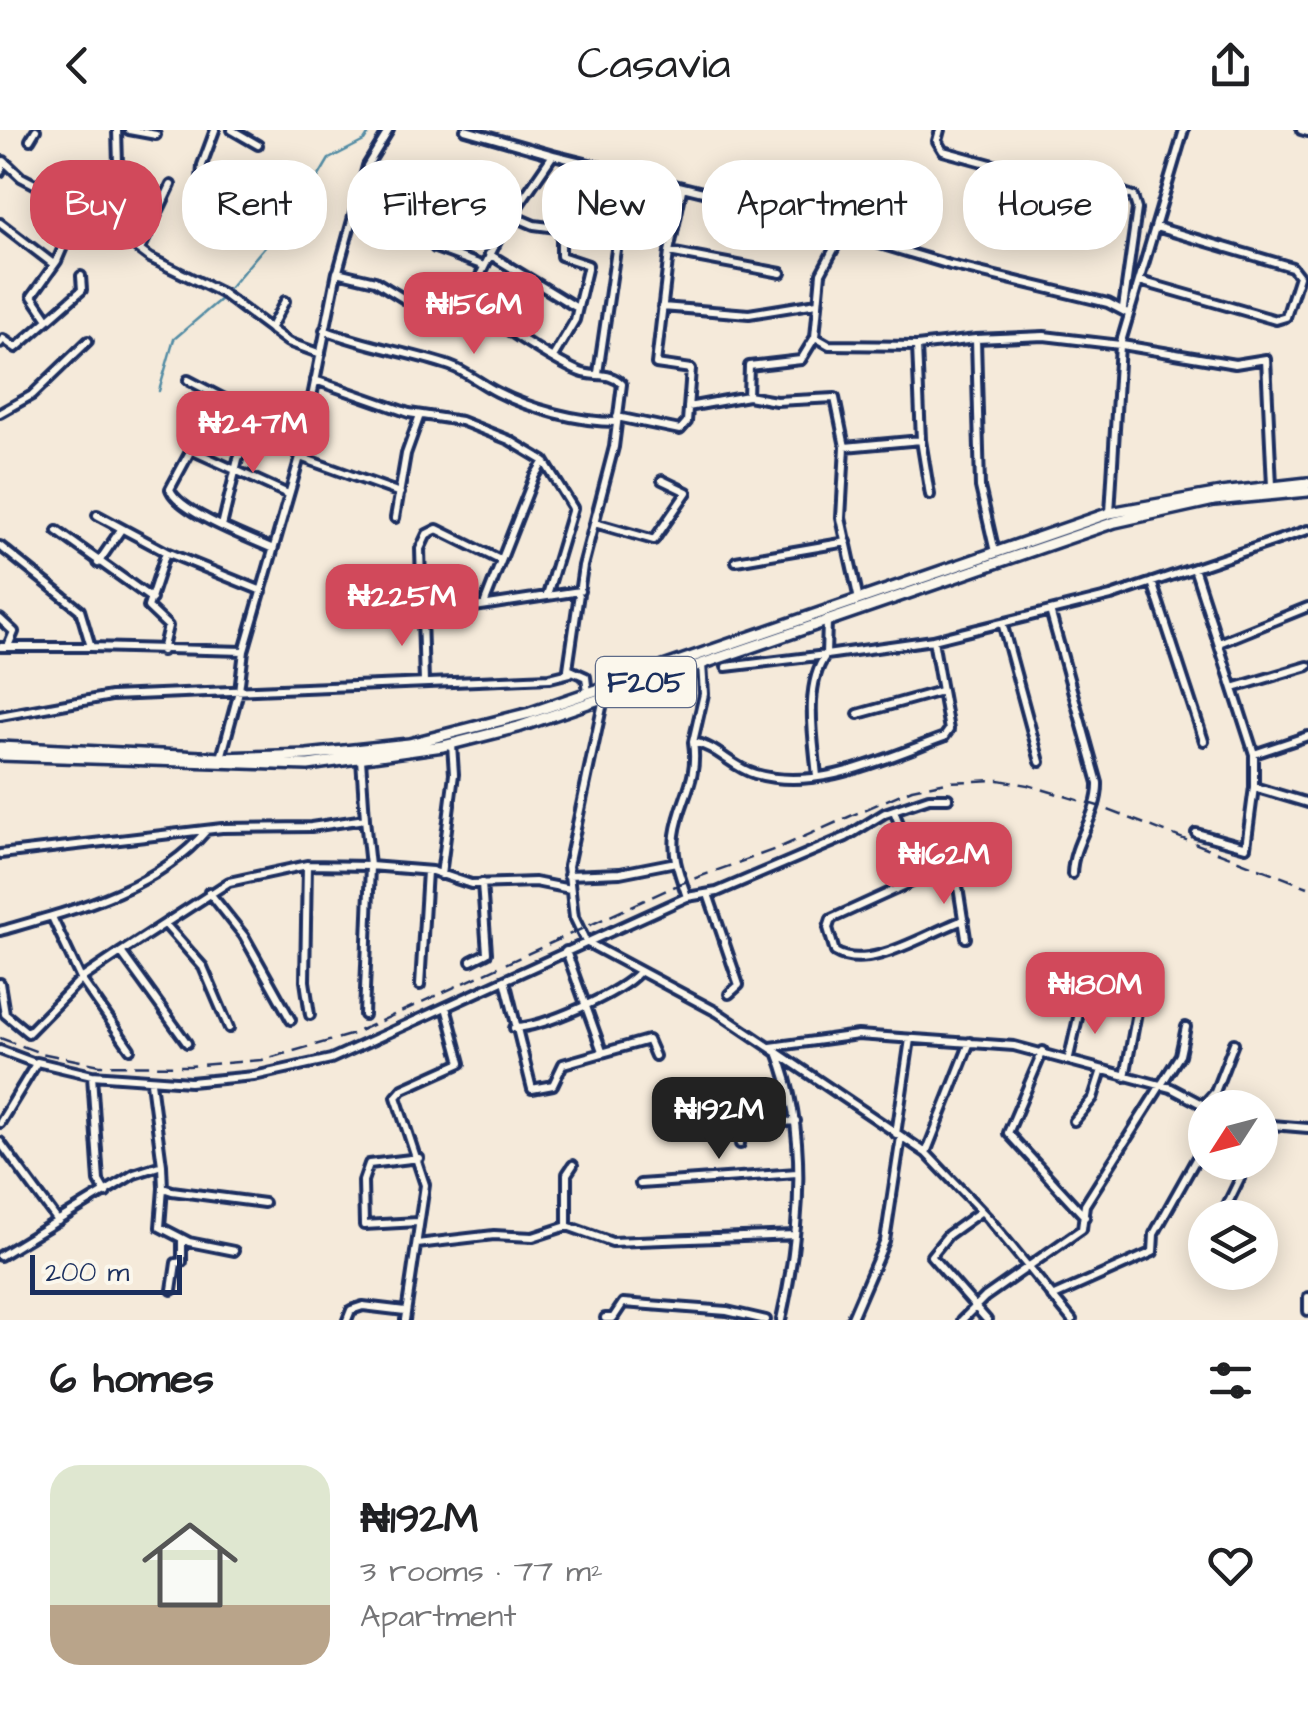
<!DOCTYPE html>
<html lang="en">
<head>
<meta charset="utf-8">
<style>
	body { margin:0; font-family:"Architects Daughter",sans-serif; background:#f6f6f6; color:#202124; height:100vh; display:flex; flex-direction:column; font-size:38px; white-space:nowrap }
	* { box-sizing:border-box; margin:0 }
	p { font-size:32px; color:#757577 }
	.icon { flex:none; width:55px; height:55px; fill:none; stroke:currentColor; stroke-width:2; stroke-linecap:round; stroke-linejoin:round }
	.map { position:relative; height:1190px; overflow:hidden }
	.drawer { display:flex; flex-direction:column; background:#fff; flex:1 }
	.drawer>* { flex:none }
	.hud { position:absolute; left:30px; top:30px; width:1250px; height:90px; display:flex; gap:20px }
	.needle { width:65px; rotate:234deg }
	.controls { position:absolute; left:1188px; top:960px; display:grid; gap:20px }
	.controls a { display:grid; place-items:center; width:90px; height:90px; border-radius:50%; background:#fff; box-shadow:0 5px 25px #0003; font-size:50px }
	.scale { position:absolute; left:30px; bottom:25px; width:152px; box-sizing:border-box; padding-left:10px; border:5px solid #1b2f5e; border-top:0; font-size:28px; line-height:35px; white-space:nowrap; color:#1b2f5e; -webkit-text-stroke:8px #fbf7ec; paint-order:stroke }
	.price { position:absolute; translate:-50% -85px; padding:0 22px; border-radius:20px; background:#d1495b; color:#fff; font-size:32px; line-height:65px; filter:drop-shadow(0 2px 5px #0008) }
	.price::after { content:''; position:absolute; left:50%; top:60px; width:30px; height:22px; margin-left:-15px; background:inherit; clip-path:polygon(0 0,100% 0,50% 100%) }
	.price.active { background:#222; color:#fff }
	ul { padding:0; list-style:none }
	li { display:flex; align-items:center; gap:30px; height:250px; padding:0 50px }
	li span { display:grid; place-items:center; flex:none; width:280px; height:200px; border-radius:30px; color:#555 }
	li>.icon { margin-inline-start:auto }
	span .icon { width:120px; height:120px; fill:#fffc; stroke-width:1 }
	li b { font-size:42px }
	h2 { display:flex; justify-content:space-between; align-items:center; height:120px; padding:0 50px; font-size:42px }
	.tag { padding:0 35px; border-radius:40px; background:#fff; box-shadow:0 5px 25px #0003; font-size:35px; line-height:90px }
	.tag.active { background:#d1495b; color:#fff }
	header { display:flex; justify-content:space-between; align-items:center; height:130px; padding:0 50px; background:#fff; font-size:45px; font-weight:600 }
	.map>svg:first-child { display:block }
</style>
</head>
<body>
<header><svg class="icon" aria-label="back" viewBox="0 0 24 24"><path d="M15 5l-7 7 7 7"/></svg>Casavia<svg class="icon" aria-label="share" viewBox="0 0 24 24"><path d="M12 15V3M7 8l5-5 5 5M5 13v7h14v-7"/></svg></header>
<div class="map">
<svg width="1308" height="1190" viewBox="0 0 1308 1190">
	<rect width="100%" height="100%" fill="#f5eada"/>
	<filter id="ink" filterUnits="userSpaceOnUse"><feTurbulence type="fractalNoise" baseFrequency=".01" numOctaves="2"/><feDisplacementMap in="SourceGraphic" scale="20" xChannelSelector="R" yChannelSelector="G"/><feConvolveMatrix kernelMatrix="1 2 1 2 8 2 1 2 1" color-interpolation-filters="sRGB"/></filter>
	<g filter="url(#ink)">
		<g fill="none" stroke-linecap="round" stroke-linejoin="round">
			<!-- stream -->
			<path stroke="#538ca4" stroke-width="2.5" d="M227 161 306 68 329 29 364 11 371 0
				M159 261 174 209 222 168"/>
			<!-- minor casing -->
			<g stroke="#1b2f5e" stroke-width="14">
				<path id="minor" d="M129 0 156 5
					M232 0 258 15
					M465 0 553 25
					M940 0 937 11 943 21 1042 48 1077 46 1133 66 1137 79 1123 178
					M1301 0 1308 2
					M30 10 36 0
					M367 36 516 81
					M0 42 4 31 21 47 90 83 150 128 222 163 288 212 321 224
					M459 63 435 118 484 136
					M83 78 118 34 117 0
					M513 86 534 95 618 106 598 243
					M0 93 52 133
					M198 98 202 35 215 0
					M842 104 821 143 815 207 829 215 917 216
					M618 106 671 113
					M140 120 171 55
					M669 122 781 143
					M489 124 574 176
					M338 141 367 36 389 0
					M1140 151 1276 190 1286 187 1299 146 1292 137 1156 97
					M662 177 749 184 817 173
					M47 188 32 166 57 131 80 77
					M270 199 285 171
					M324 200C367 217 409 222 450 236 467 242 481 254 497 262 530 279 579 292 616 292
					M0 213 3 209 16 218 82 160 81 146
					M1122 215 1235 234 1266 229 1272 356
					M553 227 575 190 588 135 561 126V97
					M188 250 257 286 238 329 222 396
					M315 250 409 283 461 291 509 310 544 331 573 378 547 465
					M748 266 749 236 801 230 815 207
					M688 277 748 266 776 271 835 268 845 317
					M0 283 32 265 88 211
					M617 287 680 300 687 292 691 239 656 234 669 122 682 60
					M300 327 400 363
					M930 365 921 310 917 216 976 209
					M1110 383 1120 215 1184 0
					M97 385 166 422
					M395 388 406 324 420 285
					M598 394 654 410 687 362 662 350
					M57 401 152 469
					M0 416 80 480 91 517 244 521
					M271 418C248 408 177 381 170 359L191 320 288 364
					M995 422 980 357 976 209 1044 206 1120 215
					M736 431 847 412
					M98 433 120 401
					M1194 438 1254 624V657L1308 673
					M1152 452 1204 611
					M859 470 841 388 845 317 921 310
					M485 472 534 347 544 331
					M1051 484 1098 653C1099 686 1073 710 1072 744
					M422 485 580 461
					M0 489 14 502 8 516
					M1003 496 1040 632
					M933 510 1111 466 1308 400
					M1219 513 1308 477
					M0 517H91
					M162 521 168 496 148 477 166 422 262 461
					M702 534 704 564 693 612C717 616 731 637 755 644 818 662 885 628 944 607L949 600 933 510 826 525 827 491
					M726 537 826 525C803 556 814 610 817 647
					M424 553 420 419 427 404 437 399 500 430
					M1233 558 1308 536
					M588 563 586 547 568 539 583 436 614 317 622 254C609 241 595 248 580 242 555 232 488 189 468 170L505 95 553 25 719 66 950 135 1108 173 1129 184
					M604 568 568 736 574 787 586 812 717 882 926 1023 988 1088 1072 1190
					M858 584 941 561
					M0 586 111 566 550 548 570 543
					M1254 624 1308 606
					M221 628 239 561 244 521 300 327 337 142 375 151 414 175 454 186 468 170
					M894 681 921 748 831 789 828 798 835 822C869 843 928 802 964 790
					M1196 703 1246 717 1254 657
					M0 724 222 698 311 697 365 689 361 629
					M307 735 305 851 310 885
					M441 745 454 644 452 614
					M568 745 620 743 676 732
					M921 748 956 744 966 808
					M209 762 244 806 291 890
					M708 764 739 855 729 864
					M687 767C680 745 672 728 675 705 680 668 699 652 693 612
					M52 787 81 849 121 822
					M165 794 203 837 229 898
					M0 801C70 781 156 760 206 701
					M566 821 602 921
					M471 831 487 823 482 753
					M505 850 532 959 553 955 563 934 648 910 655 926
					M0 853 5 884 28 903 81 849 130 919
					M420 855 427 741
					M364 885 370 736 432 741 471 754 535 752 570 759
					M514 898C544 897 619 864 639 842
					M187 913 121 822 229 752 307 735 370 736 365 689
					M771 917 858 905 1014 916 1171 958 1209 978
					M0 920 35 933
					M1043 921 1008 1003 1085 1087
					M777 922C810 1005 800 1104 781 1190
					M1069 927 1080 879
					M92 945 99 1051 106 1063
					M1125 947 1137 882
					M1204 974 1215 962 1234 913
					M1074 991 1093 968 1102 940
					M0 993 37 932 92 945 190 952 254 946 331 929 687 767 717 762 846 707 885 683 929 668H948
					M1260 994 1308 998
					M896 1004 910 909
					M1260 1010 1266 994
					M0 1012 58 1091
					M740 1014V999L745 995 796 991
					M926 1023 970 912
					M162 1035 163 1058 172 1061 264 1073
					M640 1054 797 1043
					M163 1058 160 1097 189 1112 234 1121
					M1225 1079 1248 1032
					M980 1082 948 1105 931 1126 987 1190
					M418 1092 364 1095 363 1051 369 1034 419 1028
					M567 1096V1044L573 1035
					M417 1114 494 1105 533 1107 567 1096 612 1112 795 1105
					M0 1126 134 1044 162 1035 151 952
					M172 1160 176 1133 182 1132V1110
					M1052 1167 1153 1122 1154 1104 1205 1013
					M1308 1167V1181
					M605 1188H613L623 1173 727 1181 766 1190
					M347 1190 351 1180 363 1176 405 1181
					M405 1190 425 1055 396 967 403 959 461 933 446 877
					M851 1190 885 1111 901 1007
					M962 1190 985 1167 1082 1099 1085 1075 1180 925 1186 897"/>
			</g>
			<!-- major casing -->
			<g stroke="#1b2f5e" stroke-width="16">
				<path id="major" d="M0 617 221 628 307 625 409 614 530 583 1110 383 1221 363 1308 353
					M0 625 308 635 443 616 518 597 1115 392 1214 370 1308 361"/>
			</g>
			<!-- minor -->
			<use href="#minor" stroke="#fbf7ec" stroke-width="6"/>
			<!-- major -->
			<use href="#major" stroke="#fbf7ec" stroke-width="9"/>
			<!-- rail -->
			<path stroke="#1b2f5e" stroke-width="2.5" stroke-dasharray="15 8" stroke-linecap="butt" d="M0 908 41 923 100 935 189 936 262 930 350 905 682 753 776 719 912 659 946 652 999 650 1028 655 1098 676 1308 757"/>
		</g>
	</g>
	<g text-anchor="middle" stroke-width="10" stroke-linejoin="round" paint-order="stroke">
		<!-- shield labels -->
		<rect fill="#fbf7ec" stroke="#5e6b89" stroke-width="2.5" x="596" y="527" width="100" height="50" rx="8"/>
		<g font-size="30" font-weight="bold" fill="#1b2f5e">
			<text x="646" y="562">F205</text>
		</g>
	</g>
</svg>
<div class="controls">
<a><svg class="needle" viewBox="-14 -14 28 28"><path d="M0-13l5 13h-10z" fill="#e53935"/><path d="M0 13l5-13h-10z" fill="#757577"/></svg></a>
<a><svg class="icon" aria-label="layers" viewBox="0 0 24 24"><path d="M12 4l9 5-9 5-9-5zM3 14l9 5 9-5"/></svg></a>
</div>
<div class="scale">200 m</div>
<b class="price" style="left:474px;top:227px">₦156M</b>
<b class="price" style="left:253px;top:346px">₦247M</b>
<b class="price" style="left:402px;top:519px">₦225M</b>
<b class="price" style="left:944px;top:777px">₦162M</b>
<b class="price" style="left:1095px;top:907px">₦180M</b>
<b class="price active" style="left:719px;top:1032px">₦192M</b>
<div class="hud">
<a class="tag active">Buy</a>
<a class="tag">Rent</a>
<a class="tag">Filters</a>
<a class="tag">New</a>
<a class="tag">Apartment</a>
<a class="tag">House</a>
</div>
</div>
<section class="drawer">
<h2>6 homes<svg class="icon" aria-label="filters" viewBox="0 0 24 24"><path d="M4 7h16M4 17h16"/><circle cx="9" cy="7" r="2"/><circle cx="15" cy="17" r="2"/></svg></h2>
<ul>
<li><span style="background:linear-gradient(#dfe7d0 70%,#b9a48a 0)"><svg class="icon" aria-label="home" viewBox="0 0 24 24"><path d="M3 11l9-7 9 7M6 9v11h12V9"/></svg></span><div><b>₦192M</b><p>3 rooms · 77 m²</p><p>Apartment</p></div><svg class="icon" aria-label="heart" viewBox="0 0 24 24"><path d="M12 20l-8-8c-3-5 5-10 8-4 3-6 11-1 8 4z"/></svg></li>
</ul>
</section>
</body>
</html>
